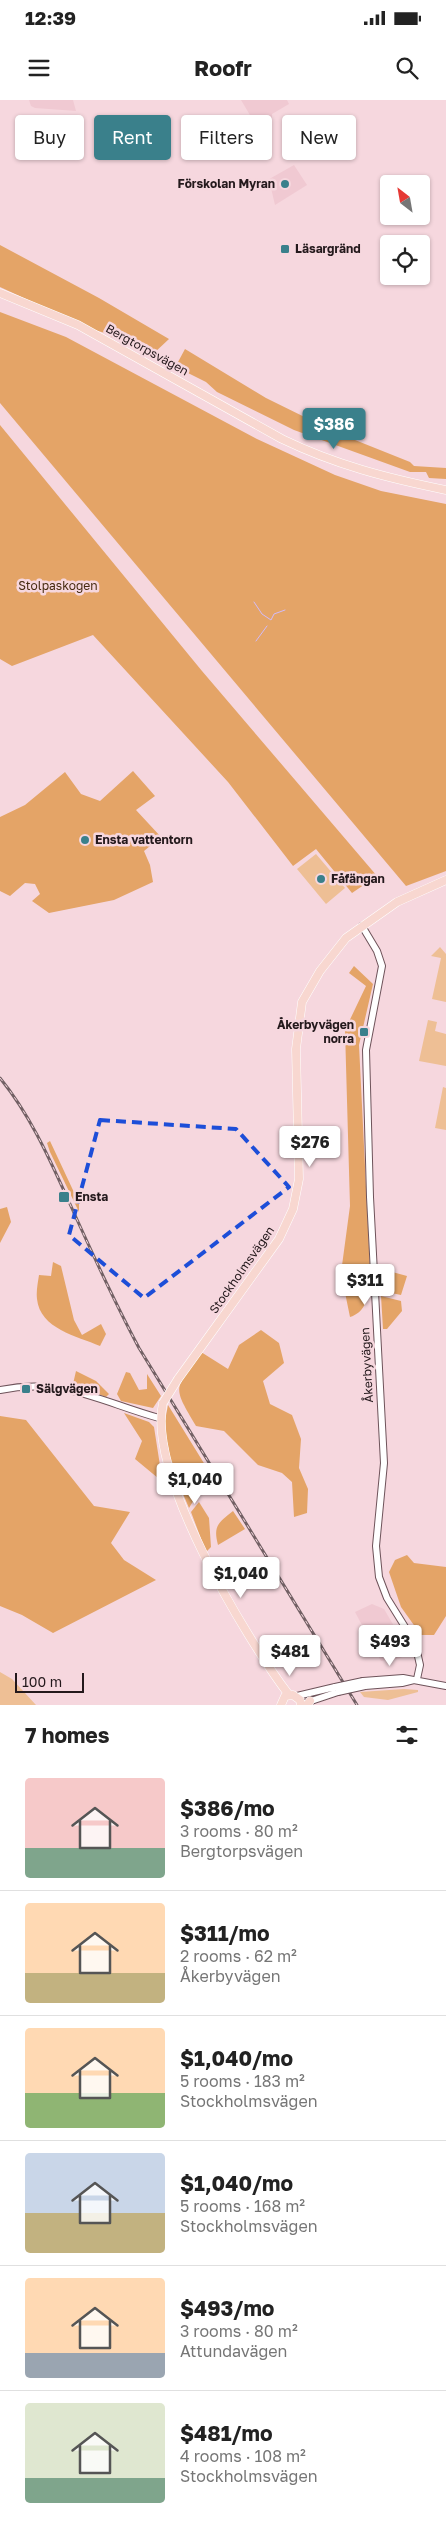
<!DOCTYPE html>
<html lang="en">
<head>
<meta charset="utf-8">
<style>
	body { margin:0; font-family:"Golos Text",sans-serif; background:#f6f6f6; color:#222; height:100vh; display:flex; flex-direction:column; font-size:19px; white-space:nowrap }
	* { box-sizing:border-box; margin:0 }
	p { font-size:16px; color:#767676 }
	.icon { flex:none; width:28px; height:28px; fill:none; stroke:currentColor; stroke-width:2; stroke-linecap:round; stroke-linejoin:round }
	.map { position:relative; height:1605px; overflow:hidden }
	.side { display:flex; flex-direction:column; background:#fff; flex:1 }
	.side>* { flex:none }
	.banner { position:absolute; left:15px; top:15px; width:416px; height:45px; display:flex; gap:10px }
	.needle { width:32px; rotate:329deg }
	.tools { position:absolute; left:380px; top:75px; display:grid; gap:10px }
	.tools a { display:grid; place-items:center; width:50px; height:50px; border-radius:5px; background:#fff; box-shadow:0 1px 4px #0004; font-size:25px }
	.scale { position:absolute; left:15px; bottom:12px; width:69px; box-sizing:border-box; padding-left:5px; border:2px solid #24191c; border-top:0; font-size:14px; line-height:18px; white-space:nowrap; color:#24191c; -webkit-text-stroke:4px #f6d7de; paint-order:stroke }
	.price { position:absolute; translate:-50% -42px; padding:0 11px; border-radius:5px; background:#fff; color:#222; font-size:16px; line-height:32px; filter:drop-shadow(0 1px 2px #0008) }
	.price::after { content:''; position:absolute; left:50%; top:30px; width:15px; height:11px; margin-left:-8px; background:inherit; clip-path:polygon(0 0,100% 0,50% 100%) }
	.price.on { background:#3a808b; color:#fff }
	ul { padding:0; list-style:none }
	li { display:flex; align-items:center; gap:15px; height:125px; padding:0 25px }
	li+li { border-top:1px solid #e0e0e0 }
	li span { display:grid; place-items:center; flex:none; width:140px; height:100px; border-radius:5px; color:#555 }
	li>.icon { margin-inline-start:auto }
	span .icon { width:60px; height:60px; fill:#fffc; stroke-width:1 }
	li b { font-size:21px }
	h2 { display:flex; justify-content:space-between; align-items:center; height:60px; padding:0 25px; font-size:21px }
	.tag { padding:0 18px; border-radius:5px; background:#fff; box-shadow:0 1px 4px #0004; font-size:18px; line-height:45px }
	.tag.on { background:#3a808b; color:#fff }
	.status { display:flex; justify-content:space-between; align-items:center; height:35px; padding:0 25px; background:#fff; direction:ltr }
	.status svg { height:14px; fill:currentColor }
	header { display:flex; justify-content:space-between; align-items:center; height:65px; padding:0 25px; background:#fff; font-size:22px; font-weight:700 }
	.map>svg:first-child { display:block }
</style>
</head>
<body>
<div class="status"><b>12:39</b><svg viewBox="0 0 49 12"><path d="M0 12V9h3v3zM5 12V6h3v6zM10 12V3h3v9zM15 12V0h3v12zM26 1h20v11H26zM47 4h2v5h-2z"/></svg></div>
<header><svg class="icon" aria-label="menu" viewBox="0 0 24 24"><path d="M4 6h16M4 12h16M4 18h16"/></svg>Roofr<svg class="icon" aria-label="search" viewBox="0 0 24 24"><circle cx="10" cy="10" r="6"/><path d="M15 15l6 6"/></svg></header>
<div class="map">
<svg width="446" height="1605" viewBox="0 0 446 1605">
	<rect width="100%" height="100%" fill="#f6d7de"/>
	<!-- built -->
	<path fill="#f0c9d2" d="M29 0H73L76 11 35 8 31 6Z
		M241 0H287L289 4 272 14V25L257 27Z
		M294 65 307 85 275 105 271 88H264V82Z
		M372 1504 384 1509 408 1550 401 1558 381 1561 355 1512Z"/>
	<!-- green -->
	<path fill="#eebf95" d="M316 754 345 788 326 804 297 769Z
		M440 847 446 854V902L432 899 441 858 431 856Z
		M428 920 437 922 435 931 446 934V966L419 961Z
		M443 987 446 988V1030L435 1028Z
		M0 1572 12 1579 36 1605H0Z
		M404 1589 418 1590V1592L388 1600 364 1597 360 1592Z"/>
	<!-- forest -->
	<path fill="#e4a467" d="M0 145 99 198 169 239 153 254 111 237 110 231 105 233 91 229 0 187Z
		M0 212 66 237 257 339 335 375 381 391 446 404V771L406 786 0 303Z
		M185 249 266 298 335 332 410 362 414 366 446 368V379L429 378 426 372H410L294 330 217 292 206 282 184 271 178 262Z
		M0 325 202 571 377 776 352 793 316 749 293 766 228 682 93 535 12 566 0 559Z
		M133 671 155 696 136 710 161 737 144 751 150 765 153 782 114 800 49 813 32 801 40 794 35 784 25 783 10 796 0 791V717L25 705 65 672 81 694 100 701Z
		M354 866 373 884 359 945 371 1188C367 1200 364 1213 350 1217L341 1173 350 1106 345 930 366 886 349 873Z
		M50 1041 79 1103V1112L50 1052 47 1043Z
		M7 1107 11 1122 0 1143V1109Z
		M53 1162 61 1166 74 1220 82 1235 101 1224 106 1234 100 1246C77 1236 40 1229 37 1199 36 1191 38 1182 39 1175L51 1176Z
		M385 1170 407 1176 401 1195 382 1191 381 1174Z
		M381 1196 401 1201 402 1211 387 1229H383Z
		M261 1230 279 1243 284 1263 263 1281 270 1304 292 1315 301 1339 299 1368 308 1389 307 1413 294 1417 292 1382 282 1373 258 1365 224 1331 196 1326C171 1284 175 1291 201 1252L228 1269 239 1245Z
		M76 1271 96 1281 109 1294 106 1297 73 1284Z
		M126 1272 130 1273 139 1290 147 1289V1274L161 1296 153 1308 121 1301 117 1294Z
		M168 1305 210 1373 196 1386 177 1365 171 1362 164 1326Z
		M124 1313 149 1322 154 1327 161 1372 170 1388 135 1359 142 1341Z
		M0 1316 26 1320 94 1406 130 1412 111 1443 124 1460 156 1480 53 1533 22 1515 0 1506Z
		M172 1368 180 1372 195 1398 189 1408Z
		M199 1402 209 1418 211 1447 206 1452 191 1412Z
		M233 1411 245 1429 218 1445C213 1426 218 1423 233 1411Z
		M407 1455 414 1463 446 1467V1516L434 1535H421L401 1507 389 1472 395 1460Z"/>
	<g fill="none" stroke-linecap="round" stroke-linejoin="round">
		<!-- stream -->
		<path stroke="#d2bbf8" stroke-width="1" d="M254 502 262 514 271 520 274 514 285 510
			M256 541 267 526"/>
		<!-- minor casing -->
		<g stroke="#6e535a" stroke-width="8">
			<path id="minor" d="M362 826 377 851 382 866 366 950 370 1097 384 1363 376 1446 379 1477 387 1498 415 1543 420 1565 417 1579
				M0 1290C63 1277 101 1302 159 1318
				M363 1581 403 1578 446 1586
				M365 1586 402 1583 414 1580
				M297 1596 335 1587
				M305 1603 338 1592"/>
		</g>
		<!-- major casing -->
		<g stroke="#fff" stroke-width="9">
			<path id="major" d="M0 193 78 225 282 339C336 365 387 378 446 390
				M178 1279 279 1139 293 1109 299 1079 296 949 302 902 320 871 346 838 397 802 446 780
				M163 1303C147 1374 245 1537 289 1595
				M281 1605 285 1596 293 1595 300 1600 301 1605
				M307 1605 310 1601"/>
		</g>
		<!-- minor -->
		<use href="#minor" stroke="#fff" stroke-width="6"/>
		<!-- major -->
		<use href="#major" stroke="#f8d7d0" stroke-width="8"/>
		<!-- rail casing -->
		<g stroke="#726064" stroke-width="3">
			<path id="rail" d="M0 978C31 1016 50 1060 70 1104 92 1153 114 1201 139 1248L357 1605"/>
		</g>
		<!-- rail -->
		<use href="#rail" stroke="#f6d7de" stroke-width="1" stroke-dasharray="4" stroke-linecap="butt"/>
		<!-- minor-bridge casing -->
		<g stroke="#6e535a" stroke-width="8" stroke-linecap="butt">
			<path id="minor-bridge" d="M335 1587 363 1581
				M338 1592 365 1586"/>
		</g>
		<!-- major-bridge casing -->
		<g stroke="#fff" stroke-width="9" stroke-linecap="butt">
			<path id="major-bridge" d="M163 1303 178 1279"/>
		</g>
		<!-- minor-bridge -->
		<use href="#minor-bridge" stroke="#fff" stroke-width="6"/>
		<!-- major-bridge -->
		<use href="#major-bridge" stroke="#f8d7d0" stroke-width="8"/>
	</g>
	<!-- marked area -->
	<path fill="none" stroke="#1d4ed8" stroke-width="4" stroke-dasharray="10 6" stroke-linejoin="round" d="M100 1020 236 1029 289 1087 144 1198 69 1135Z"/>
	<!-- markers -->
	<g fill="#3a808b" stroke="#f6d7de" stroke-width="2">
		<circle cx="285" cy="84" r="5"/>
		<rect x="280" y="144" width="10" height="10" rx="2.5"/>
		<circle cx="85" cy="740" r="5"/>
		<circle cx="321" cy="779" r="5"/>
		<rect x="359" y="927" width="10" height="10" rx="2.5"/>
		<rect x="58" y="1091" width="12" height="12" rx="2.5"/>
		<rect x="21" y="1284" width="10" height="10" rx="2.5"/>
	</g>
	<g text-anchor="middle" stroke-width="5" stroke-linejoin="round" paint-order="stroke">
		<!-- poi labels -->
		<g font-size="12" font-weight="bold" fill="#24191c" stroke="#f6d7de" text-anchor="start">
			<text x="275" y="88" text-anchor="end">Förskolan Myran</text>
			<text x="295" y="153">Läsargränd</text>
			<text x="95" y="744">Ensta vattentorn</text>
			<text x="331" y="783">Fåfängan</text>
			<text x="354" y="929" text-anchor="end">Åkerbyvägen<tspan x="354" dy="14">norra</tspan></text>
			<text x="75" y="1101">Ensta</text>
			<text x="36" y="1293">Sälgvägen</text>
		</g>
		<!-- street labels -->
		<g font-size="12" fill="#24191c" stroke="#f6d7de">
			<text transform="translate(147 250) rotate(29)" y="4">Bergtorpsvägen</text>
			<text transform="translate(242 1170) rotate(-55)" y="4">Stockholmsvägen</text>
			<text transform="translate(367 1265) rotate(-93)" y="4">Åkerbyvägen</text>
		</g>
		<!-- park labels -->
		<g font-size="12" fill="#462b11" stroke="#f6d7de">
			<text x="58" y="490">Stolpaskogen</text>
		</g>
	</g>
</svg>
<div class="tools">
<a><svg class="needle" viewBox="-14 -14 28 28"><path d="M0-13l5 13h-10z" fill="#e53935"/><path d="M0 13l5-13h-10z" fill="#767676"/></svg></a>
<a><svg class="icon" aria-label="locate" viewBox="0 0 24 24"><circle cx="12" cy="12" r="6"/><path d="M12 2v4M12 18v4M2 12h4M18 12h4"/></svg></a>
</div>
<div class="scale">100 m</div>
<b class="price on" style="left:334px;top:350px">$386</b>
<b class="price" style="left:310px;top:1068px">$276</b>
<b class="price" style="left:365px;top:1206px">$311</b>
<b class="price" style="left:195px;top:1405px">$1,040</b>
<b class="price" style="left:241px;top:1499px">$1,040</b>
<b class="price" style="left:390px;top:1567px">$493</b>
<b class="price" style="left:290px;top:1577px">$481</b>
<div class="banner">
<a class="tag">Buy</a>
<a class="tag on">Rent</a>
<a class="tag">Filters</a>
<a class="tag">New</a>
</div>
</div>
<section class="side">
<h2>7 homes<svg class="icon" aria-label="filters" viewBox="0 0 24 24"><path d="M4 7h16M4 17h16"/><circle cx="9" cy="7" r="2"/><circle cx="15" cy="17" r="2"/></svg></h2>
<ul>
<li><span style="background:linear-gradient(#f6c9c9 70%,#7fa58c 0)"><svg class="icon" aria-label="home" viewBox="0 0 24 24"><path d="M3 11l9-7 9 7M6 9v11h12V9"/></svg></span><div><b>$386/mo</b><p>3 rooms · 80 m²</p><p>Bergtorpsvägen</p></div></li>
<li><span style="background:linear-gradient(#ffd9b3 70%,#c2b280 0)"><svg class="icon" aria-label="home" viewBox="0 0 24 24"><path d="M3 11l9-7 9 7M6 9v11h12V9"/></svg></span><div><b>$311/mo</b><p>2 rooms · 62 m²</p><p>Åkerbyvägen</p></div></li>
<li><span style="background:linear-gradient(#ffd9b3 65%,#8fb573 0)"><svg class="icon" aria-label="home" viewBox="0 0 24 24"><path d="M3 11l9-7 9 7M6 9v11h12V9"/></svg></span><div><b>$1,040/mo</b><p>5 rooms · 183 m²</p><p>Stockholmsvägen</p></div></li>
<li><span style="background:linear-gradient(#c9d6e8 60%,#c2b280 0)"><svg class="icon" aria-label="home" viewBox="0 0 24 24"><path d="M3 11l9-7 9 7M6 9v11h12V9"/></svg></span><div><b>$1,040/mo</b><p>5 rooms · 168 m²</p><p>Stockholmsvägen</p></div></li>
<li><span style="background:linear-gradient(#ffd9b3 75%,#9aa5b1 0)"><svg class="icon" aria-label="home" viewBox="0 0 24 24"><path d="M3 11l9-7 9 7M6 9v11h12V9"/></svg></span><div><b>$493/mo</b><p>3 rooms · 80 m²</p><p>Attundavägen</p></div></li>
<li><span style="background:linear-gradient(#dfe7d0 75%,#7fa58c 0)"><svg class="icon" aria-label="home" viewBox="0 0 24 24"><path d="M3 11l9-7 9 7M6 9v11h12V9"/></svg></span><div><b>$481/mo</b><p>4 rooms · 108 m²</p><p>Stockholmsvägen</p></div></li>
</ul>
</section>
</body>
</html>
